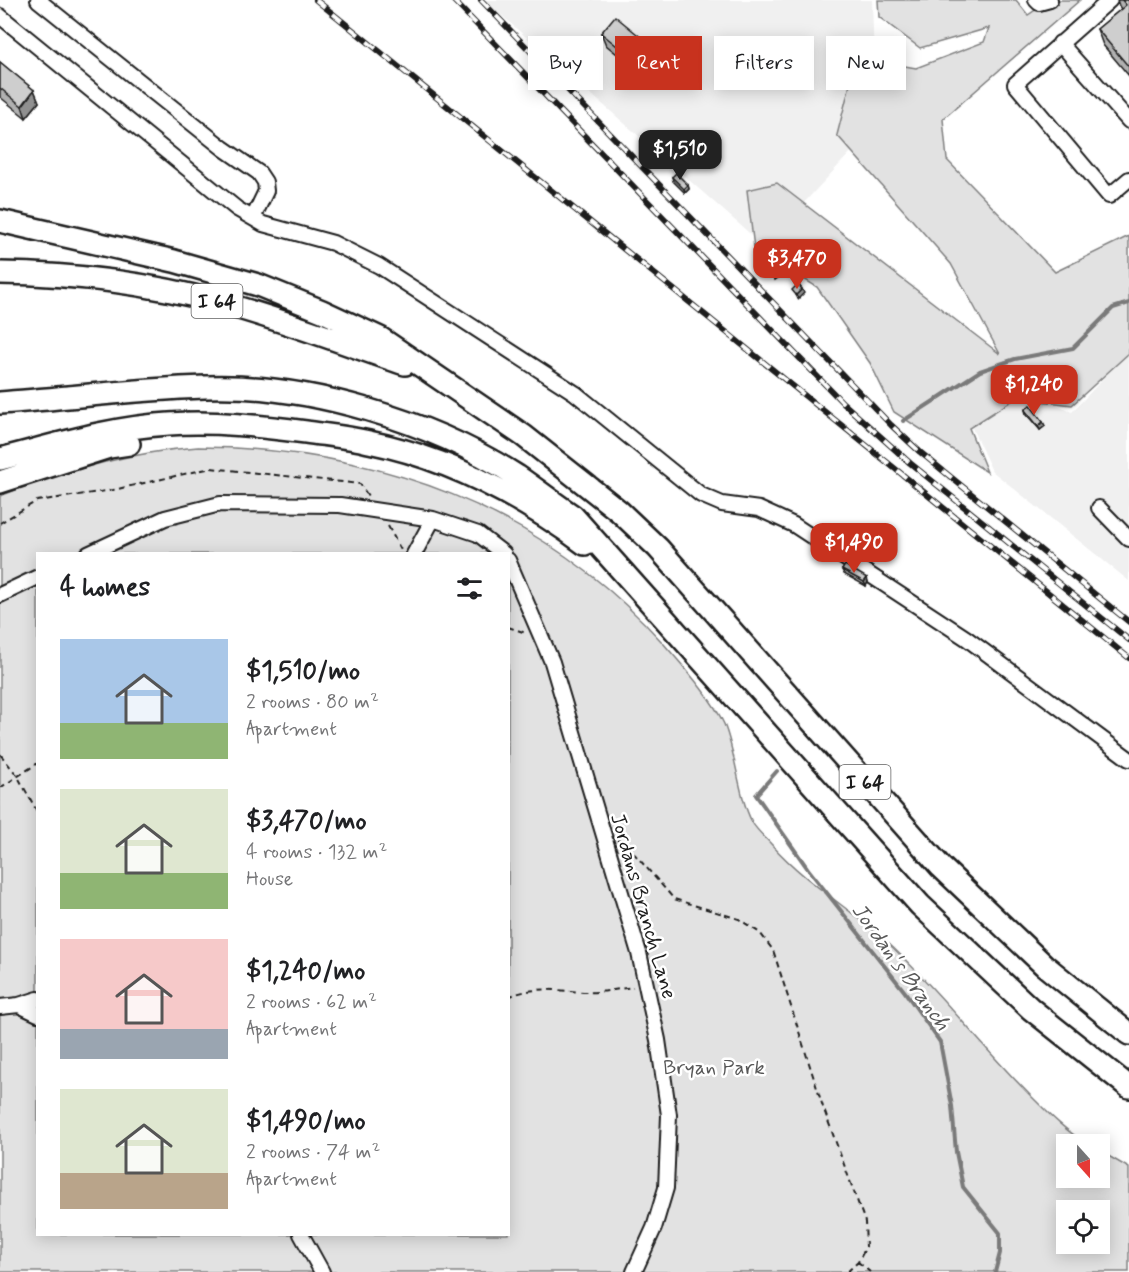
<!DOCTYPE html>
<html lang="en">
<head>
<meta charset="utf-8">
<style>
	body { margin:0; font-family:Mynerve,sans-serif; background:#f6f6f6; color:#202124; height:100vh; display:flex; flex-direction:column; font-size:22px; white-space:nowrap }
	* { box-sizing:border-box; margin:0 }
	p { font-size:20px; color:#757577 }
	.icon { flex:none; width:33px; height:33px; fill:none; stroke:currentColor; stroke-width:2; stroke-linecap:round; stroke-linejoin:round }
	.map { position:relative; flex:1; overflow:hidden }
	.drawer { position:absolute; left:36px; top:552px; width:474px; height:684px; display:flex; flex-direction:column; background:#fff; border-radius:0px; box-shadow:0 3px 15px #0003 }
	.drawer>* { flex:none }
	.guide { position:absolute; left:528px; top:36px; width:510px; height:54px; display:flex; gap:12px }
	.needle { width:39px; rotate:159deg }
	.buttons { position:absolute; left:1056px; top:1134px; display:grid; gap:12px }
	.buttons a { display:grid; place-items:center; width:54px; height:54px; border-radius:0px; background:#fff; box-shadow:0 3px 15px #0003; font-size:30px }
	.price { position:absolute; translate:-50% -51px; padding:0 14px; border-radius:12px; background:#c8321e; color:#fff; font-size:20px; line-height:39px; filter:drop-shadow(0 2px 3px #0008) }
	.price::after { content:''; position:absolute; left:50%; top:36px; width:18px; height:14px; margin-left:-9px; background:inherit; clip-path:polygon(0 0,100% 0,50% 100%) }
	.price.selected { background:#222; color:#fff }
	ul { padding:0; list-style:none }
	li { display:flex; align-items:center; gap:18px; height:150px; padding:0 24px }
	li span { display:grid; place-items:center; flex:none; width:168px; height:120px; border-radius:0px; color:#555 }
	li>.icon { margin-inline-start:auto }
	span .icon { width:72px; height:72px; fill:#fffc; stroke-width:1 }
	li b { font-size:26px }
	h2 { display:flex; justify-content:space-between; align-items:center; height:72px; padding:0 24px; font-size:26px }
	.tag { padding:0 21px; border-radius:0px; background:#fff; box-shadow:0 3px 15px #0003; font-size:21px; line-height:54px }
	.tag.selected { background:#c8321e; color:#fff }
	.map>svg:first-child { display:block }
</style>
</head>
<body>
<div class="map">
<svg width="1129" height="1272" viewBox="0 0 1129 1272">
	<rect width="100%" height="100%" fill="#fff"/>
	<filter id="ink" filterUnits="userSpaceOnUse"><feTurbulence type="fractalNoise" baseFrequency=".0167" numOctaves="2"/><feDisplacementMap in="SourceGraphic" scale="12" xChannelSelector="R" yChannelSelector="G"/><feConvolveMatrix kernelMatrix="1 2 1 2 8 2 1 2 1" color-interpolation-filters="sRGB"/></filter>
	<g filter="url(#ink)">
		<!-- built -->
		<path fill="#f0f0f0" d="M484 0H872L876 125 764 246Z
			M1129 351V581L992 471 972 428 1015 389 1072 412Z"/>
		<!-- green -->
		<path fill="#e2e2e2" stroke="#7f7f7f" stroke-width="1.5" fill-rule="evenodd" d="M878 0H1016L1028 15 1050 0H1080L943 119 947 160 1055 272 1129 236V353L1072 405 1016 398 969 428 987 472 894 412 870 363 817 287 754 248 747 190 777 183 1000 354 951 264 837 135 854 69 882 62 916 68 984 42 989 28 920 48 879 17Z
			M198 447C377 448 541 507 663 643 681 664 713 699 724 724 736 753 738 795 752 822 756 830 766 838 772 845 806 883 848 907 886 941 937 988 980 1045 1029 1094 1048 1113 1065 1131 1088 1144H1066V1178H1100V1151L1129 1168V1272H0V496C63 471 131 452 198 447ZM38 554H508V1234H38ZM1066 1210H1100V1244H1066Z"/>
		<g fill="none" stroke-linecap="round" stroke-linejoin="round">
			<!-- stream -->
			<path stroke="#7a7a7a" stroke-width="4" d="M903 421 980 371 1015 359 1073 348 1113 308 1129 303
				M777 771 756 795 808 869 905 992 940 1042 952 1106 956 1152 963 1187 1000 1233V1253L995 1272"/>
			<!-- minor casing -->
			<g stroke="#1c1c1c" stroke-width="18">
				<path id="minor" d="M38 0 223 148 259 173 265 182 266 191 253 218
					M1036 0 1039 3 1050 0
					M1110 0 1015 84 1109 196 1129 179
					M0 16 237 209 263 224 333 243 379 266 575 393 701 495 722 504 759 509 794 525 966 638 1129 759
					M1060 43 1129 121
					M1099 508 1129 539
					M433 519 478 534 504 554
					M88 554 165 518 220 504 340 505 433 519 414 554
					M508 560 552 662 639 953 658 1040 669 1115 666 1188 654 1228 634 1272
					M0 595 38 577
					M19 1005 38 1014
					M0 1007 19 1005 38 999
					M301 1234 322 1272"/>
			</g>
			<!-- highway casing -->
			<g stroke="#1c1c1c" stroke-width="26">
				<path id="highway" d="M0 221 174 261 258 285 322 311 380 338 524 436 619 511 658 548 941 867 1044 965 1129 1034
					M0 273C72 274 148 283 218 302 281 319 343 343 405 364
					M0 403C68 398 137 389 205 387 307 383 431 421 517 476 536 489 554 503 573 516L920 905 1031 1009 1129 1087
					M0 459C55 445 112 427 169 424 215 421 260 426 306 432 326 435 348 437 369 442 448 458 520 496 585 544
					M0 482 109 447 129 444"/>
			</g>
			<!-- path -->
			<path stroke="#1c1c1c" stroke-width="2" stroke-dasharray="6 4.5" stroke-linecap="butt" d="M0 523 37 501 113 490 211 468 360 484 368 496
				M388 526 402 552
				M508 627 526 633
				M0 754 17 775 38 813
				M0 788 38 763
				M617 840 624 842 674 899 739 919 760 933 773 950 823 1107 865 1222 866 1247 858 1262 847 1272
				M508 997C536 985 558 991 586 992 601 993 618 989 633 987
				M858 1262 870 1272"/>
			<!-- minor -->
			<use href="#minor" stroke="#fff" stroke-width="14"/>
			<!-- highway -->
			<use href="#highway" stroke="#fff" stroke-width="21"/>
			<!-- rail casing -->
			<g stroke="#1c1c1c" stroke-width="6">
				<path id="rail" d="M316 0 1129 658
					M453 0 843 403 910 463 1129 640
					M481 0 891 425 920 452 1129 622"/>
			</g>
			<!-- rail -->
			<use href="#rail" stroke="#fff" stroke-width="4" stroke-dasharray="11" stroke-linecap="butt"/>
		</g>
		<!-- wall -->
		<path fill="#b1b1b1" stroke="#1c1c1c" stroke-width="1.5" d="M1117 0H1129V76L1103 45 1097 29 1121 9 1119 6Z
			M601 33 648 43 653 55 648 61 640 55 632 66 606 45Z
			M0 62 34 90 39 102 26 118 0 97Z
			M672 177 688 185 689 189 685 193 673 181Z
			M1025 410 1043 422 1045 426 1040 430 1026 414Z
			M842 570 867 578 868 582 866 586 844 574Z"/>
		<!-- shaded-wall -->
		<path fill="#909090" stroke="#1c1c1c" stroke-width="1.5" d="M636 43 640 55 632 66 627 54Z
			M648 43 653 55 648 61 643 49Z
			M34 90 39 102 26 118 22 106Z
			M688 185 689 189 685 193 684 189Z
			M777 273 779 277 775 280 773 276Z
			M802 289 804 293 798 299 796 295Z
			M1043 422 1045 426 1040 430 1038 426Z
			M867 578 868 582 866 586 864 582Z"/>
		<!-- building -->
		<path fill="#cecece" stroke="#1c1c1c" stroke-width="1.5" d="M1122 0H1129V67L1097 29 1126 5Z
			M615 16 648 43 643 49 636 43 627 54 601 33Z
			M0 62 34 90 22 106 0 88Z
			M676 173 688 185 684 189 672 177Z
			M774 268 777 273 773 276 769 271Z
			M798 284 802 289 796 295 792 290Z
			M1030 405 1043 422 1038 426 1025 410Z
			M845 565 867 578 864 582 842 570Z"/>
	</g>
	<g text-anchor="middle" stroke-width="5" stroke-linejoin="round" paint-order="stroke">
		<!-- shield labels -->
		<g fill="#fff" stroke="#606060" stroke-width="1.5">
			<rect x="191.5" y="284" width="51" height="34" rx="4.5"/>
			<rect x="839.5" y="765" width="51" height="34" rx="4.5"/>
		</g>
		<g font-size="20" font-weight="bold" fill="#1c1c1c">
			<text x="217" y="308">I 64</text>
			<text x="865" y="789">I 64</text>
		</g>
		<!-- street labels -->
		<g font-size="21" fill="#1c1c1c" stroke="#fff">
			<text transform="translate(644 906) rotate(74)" y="7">Jordans Branch Lane</text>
		</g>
		<!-- park labels -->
		<g font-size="21" fill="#575757" stroke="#fff">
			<text x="714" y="1074">Bryan Park</text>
		</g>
		<!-- water labels -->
		<g font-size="22" font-style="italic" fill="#5a5a5a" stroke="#fff">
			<text transform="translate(902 966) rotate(54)" y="8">Jordan's Branch</text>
		</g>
	</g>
</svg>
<div class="buttons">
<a><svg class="needle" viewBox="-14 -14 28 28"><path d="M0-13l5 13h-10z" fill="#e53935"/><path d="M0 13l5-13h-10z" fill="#757577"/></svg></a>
<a><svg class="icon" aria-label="locate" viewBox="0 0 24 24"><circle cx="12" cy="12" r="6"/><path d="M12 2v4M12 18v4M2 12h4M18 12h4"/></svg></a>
</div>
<b class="price selected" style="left:680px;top:181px">$1,510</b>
<b class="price" style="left:797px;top:290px">$3,470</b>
<b class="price" style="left:1034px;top:416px">$1,240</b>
<b class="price" style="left:854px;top:574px">$1,490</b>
<div class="guide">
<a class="tag">Buy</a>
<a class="tag selected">Rent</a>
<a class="tag">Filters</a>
<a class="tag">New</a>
</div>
<section class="drawer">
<h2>4 homes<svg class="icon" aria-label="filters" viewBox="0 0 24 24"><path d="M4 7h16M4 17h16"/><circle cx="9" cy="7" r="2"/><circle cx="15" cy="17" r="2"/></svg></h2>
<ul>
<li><span style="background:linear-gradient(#a9c7e8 70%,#8fb573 0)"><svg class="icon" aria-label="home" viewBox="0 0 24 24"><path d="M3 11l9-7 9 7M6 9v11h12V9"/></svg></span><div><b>$1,510/mo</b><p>2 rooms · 80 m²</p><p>Apartment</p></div></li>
<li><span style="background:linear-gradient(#dfe7d0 70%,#8fb573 0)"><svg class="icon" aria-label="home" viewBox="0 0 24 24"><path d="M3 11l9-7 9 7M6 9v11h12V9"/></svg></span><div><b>$3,470/mo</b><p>4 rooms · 132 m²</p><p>House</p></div></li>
<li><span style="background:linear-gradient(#f6c9c9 75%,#9aa5b1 0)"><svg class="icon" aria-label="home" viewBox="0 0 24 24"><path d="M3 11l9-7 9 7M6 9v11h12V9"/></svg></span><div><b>$1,240/mo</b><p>2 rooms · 62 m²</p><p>Apartment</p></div></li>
<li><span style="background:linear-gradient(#dfe7d0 70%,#b9a48a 0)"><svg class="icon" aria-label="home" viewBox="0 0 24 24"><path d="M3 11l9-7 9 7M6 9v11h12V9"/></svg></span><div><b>$1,490/mo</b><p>2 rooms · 74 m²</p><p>Apartment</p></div></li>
</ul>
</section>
</div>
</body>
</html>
